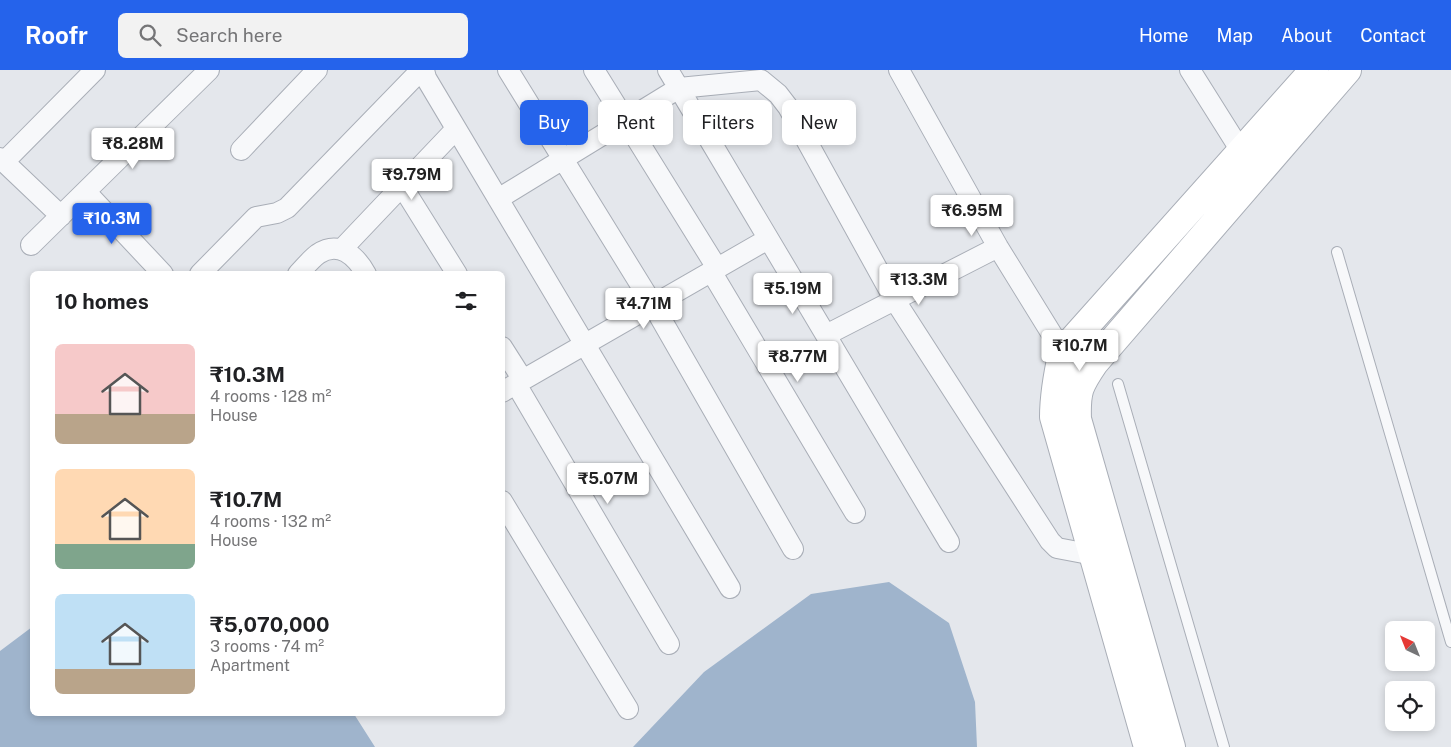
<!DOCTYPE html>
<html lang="en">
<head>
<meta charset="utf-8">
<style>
	body { margin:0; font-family:"Public Sans",sans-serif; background:#f2f2f2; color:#202124; height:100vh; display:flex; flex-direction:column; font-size:19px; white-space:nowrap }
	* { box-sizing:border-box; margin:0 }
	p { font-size:16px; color:#757577 }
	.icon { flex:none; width:28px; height:28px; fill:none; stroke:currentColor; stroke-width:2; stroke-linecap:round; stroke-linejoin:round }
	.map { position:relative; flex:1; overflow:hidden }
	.side { position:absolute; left:30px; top:201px; width:475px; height:445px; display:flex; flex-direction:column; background:#fff; border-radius:8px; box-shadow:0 2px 8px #0003 }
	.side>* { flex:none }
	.guide { position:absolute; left:520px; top:30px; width:475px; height:45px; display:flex; gap:10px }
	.needle { width:32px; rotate:317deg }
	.tools { position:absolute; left:1385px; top:551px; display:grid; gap:10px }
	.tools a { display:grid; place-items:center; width:50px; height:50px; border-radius:8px; background:#fff; box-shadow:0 2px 8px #0003; font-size:25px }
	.price { position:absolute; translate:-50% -42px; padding:0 11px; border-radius:5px; background:#fff; color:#222; font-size:16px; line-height:32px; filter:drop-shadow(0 1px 2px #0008) }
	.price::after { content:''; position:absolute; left:50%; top:30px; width:15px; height:11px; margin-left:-8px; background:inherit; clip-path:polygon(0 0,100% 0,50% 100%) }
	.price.on { background:#2563eb; color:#fff }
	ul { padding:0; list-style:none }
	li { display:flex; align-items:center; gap:15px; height:125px; padding:0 25px }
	li span { display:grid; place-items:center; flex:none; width:140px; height:100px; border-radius:8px; color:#555 }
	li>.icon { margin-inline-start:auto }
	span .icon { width:60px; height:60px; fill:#fffc; stroke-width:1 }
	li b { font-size:21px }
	h2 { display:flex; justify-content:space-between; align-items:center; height:60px; padding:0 25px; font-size:21px }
	.pill { padding:0 18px; border-radius:8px; background:#fff; box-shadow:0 2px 8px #0003; font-size:18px; line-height:45px }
	.pill.on { background:#2563eb; color:#fff }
	header { display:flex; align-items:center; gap:30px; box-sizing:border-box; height:70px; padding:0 25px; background:#2563eb; color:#fff }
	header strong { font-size:24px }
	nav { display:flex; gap:28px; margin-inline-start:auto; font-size:18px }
	.search { width:350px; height:45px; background:#f2f2f2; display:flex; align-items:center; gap:12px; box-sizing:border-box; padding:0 18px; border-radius:8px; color:#757577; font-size:19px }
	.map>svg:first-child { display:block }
</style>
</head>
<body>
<header>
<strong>Roofr</strong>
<div class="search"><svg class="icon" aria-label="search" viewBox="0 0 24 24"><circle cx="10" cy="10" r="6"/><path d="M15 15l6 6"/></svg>Search here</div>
<nav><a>Home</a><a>Map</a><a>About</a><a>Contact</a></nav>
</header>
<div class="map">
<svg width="1451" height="677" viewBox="0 0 1451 677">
	<rect width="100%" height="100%" fill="#e4e7ec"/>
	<!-- water -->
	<path fill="#9fb4cc" d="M889 512 949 553 975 632 977 677H633L704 602 811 524Z
		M32 557V644H354L375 677H0V581Z"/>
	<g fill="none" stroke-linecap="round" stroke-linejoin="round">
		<!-- lane casing -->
		<g stroke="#a9aeb7" stroke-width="12">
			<path id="lane" d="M1337 182 1451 572
				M1118 314 1224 677"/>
		</g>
		<!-- street casing -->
		<g stroke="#a9aeb7" stroke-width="22">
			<path id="street" d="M424 0 426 8 730 518
				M508 0 653 235 793 479
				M594 0 717 198
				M668 0 949 472
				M899 0 998 177 1069 292
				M1190 0 1241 81
				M241 80 317 0
				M0 88 61 146
				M4 92 95 0
				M402 116 457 204
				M86 122 163 204
				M498 129 679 18 761 10 778 24 788 37 894 229 1050 471 1057 478 1094 485
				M31 175 209 0
				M342 179 456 59
				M711 201 855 443
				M200 204 256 147 277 143 287 138 421 0
				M298 204C304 198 311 189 318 184 339 170 356 186 366 204
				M826 265 998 177
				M502 277 523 310
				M516 314 669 574
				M502 322 768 169
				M502 431 628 639"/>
		</g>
		<!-- secondary casing -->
		<g stroke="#a9aeb7" stroke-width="30">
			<path id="secondary" d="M1148 677 1054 347C1054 324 1058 303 1063 281L1314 0
				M1171 677 1077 349C1076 321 1079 315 1094 293L1347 0"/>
		</g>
		<!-- lane -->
		<use href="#lane" stroke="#f7f8fa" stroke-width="10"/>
		<!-- street -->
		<use href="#street" stroke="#f7f8fa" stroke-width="20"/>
		<!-- secondary -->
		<use href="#secondary" stroke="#fff" stroke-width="28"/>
	</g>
</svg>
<div class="tools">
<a><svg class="needle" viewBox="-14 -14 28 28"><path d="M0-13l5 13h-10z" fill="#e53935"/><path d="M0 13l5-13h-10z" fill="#757577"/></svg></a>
<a><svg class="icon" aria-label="locate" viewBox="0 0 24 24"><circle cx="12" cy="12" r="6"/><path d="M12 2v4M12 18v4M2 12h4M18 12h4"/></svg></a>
</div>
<b class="price" style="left:133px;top:100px">₹8.28M</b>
<b class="price" style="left:412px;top:131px">₹9.79M</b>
<b class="price" style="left:972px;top:167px">₹6.95M</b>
<b class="price on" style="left:112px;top:175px">₹10.3M</b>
<b class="price" style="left:919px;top:236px">₹13.3M</b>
<b class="price" style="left:793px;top:245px">₹5.19M</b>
<b class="price" style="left:644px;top:260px">₹4.71M</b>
<b class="price" style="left:1080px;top:302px">₹10.7M</b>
<b class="price" style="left:798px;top:313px">₹8.77M</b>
<b class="price" style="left:608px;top:435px">₹5.07M</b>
<div class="guide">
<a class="pill on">Buy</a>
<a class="pill">Rent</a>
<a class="pill">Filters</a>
<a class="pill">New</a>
</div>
<section class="side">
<h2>10 homes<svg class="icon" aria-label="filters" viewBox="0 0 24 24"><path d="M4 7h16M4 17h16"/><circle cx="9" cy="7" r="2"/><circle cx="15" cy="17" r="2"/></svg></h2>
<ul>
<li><span style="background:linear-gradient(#f6c9c9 70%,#b9a48a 0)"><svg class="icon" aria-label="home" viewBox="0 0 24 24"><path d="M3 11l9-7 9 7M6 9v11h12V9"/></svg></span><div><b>₹10.3M</b><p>4 rooms · 128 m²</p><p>House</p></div></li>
<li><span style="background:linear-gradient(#ffd9b3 75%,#7fa58c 0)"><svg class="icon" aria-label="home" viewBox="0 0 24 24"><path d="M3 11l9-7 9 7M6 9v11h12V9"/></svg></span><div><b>₹10.7M</b><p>4 rooms · 132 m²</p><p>House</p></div></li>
<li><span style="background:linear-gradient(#bfe0f5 75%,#b9a48a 0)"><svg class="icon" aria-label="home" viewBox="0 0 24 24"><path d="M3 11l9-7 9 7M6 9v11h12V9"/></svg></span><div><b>₹5,070,000</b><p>3 rooms · 74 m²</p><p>Apartment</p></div></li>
</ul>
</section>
</div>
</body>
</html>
